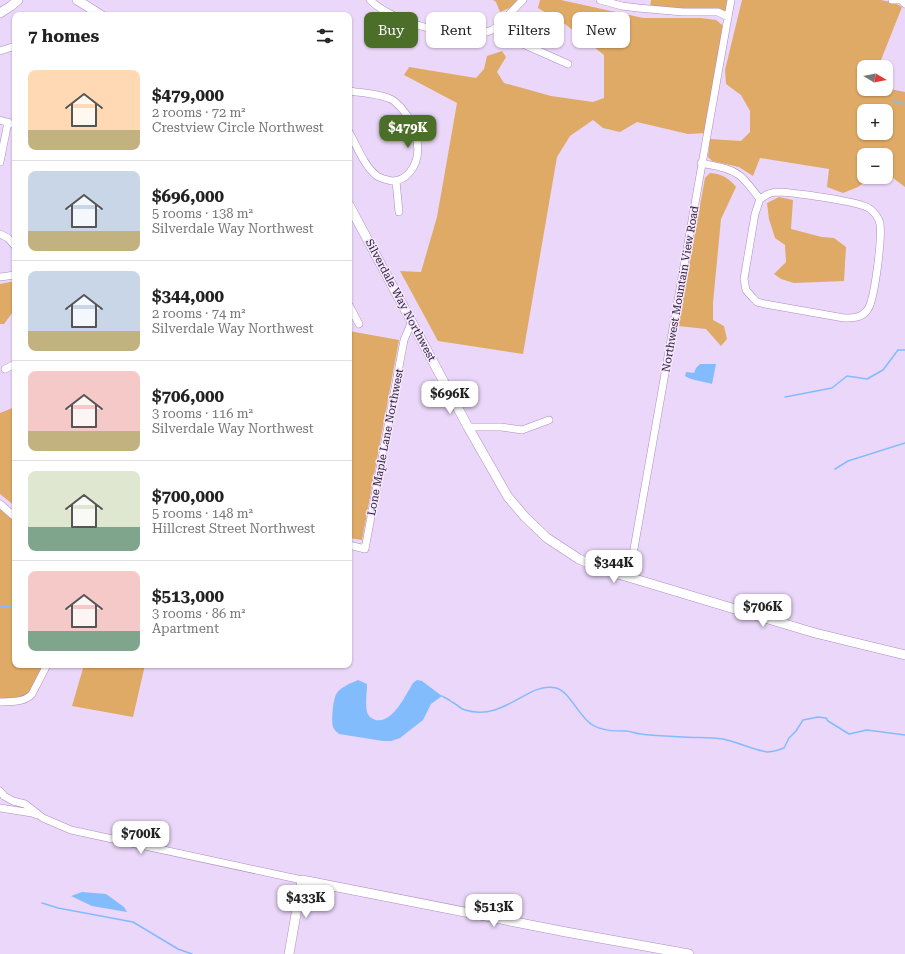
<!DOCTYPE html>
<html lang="en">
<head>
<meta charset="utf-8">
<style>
	body { margin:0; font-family:"Roboto Serif",serif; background:#f2f2f2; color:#222; height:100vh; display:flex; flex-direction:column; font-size:15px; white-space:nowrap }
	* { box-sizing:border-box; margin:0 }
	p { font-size:13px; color:#767676 }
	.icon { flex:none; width:22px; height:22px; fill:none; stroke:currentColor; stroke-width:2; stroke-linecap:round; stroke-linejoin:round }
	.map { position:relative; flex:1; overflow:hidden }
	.side { position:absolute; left:12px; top:12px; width:340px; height:656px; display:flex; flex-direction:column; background:#fff; border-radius:8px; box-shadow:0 1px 3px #0004 }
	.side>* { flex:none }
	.guide { position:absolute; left:364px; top:12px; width:380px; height:36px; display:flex; gap:8px }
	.needle { width:26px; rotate:100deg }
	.buttons { position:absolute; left:857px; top:60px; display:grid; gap:8px }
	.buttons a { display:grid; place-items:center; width:36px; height:36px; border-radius:8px; background:#fff; box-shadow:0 1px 3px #0004; font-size:20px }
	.price { position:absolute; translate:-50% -34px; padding:0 9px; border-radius:8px; background:#fff; color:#222; font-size:13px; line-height:26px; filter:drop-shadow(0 1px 2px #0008) }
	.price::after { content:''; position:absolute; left:50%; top:24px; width:12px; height:9px; margin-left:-6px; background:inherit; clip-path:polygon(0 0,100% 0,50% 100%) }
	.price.active { background:#4b6f28; color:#fff }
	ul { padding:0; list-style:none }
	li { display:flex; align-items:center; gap:12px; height:100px; padding:0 16px }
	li+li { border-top:1px solid #e0e0e0 }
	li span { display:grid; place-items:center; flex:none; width:112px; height:80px; border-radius:8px; color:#555 }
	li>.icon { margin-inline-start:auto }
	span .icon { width:48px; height:48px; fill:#fffc; stroke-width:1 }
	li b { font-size:17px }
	h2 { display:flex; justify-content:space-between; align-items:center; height:48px; padding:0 16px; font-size:17px }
	.pill { padding:0 14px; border-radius:8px; background:#fff; box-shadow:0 1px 3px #0004; font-size:14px; line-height:36px }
	.pill.active { background:#4b6f28; color:#fff }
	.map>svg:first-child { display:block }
</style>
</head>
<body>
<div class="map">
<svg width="905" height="954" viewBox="0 0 905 954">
	<rect width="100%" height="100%" fill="#ebd7f9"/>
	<!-- green -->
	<path fill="#dfaa66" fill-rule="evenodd" d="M493 0H519L514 6 500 12 496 2Z
		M540 0H561L643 18H701L716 20 726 28 706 133 688 134 637 122 620 132 603 128 593 120 570 136 557 157 523 354 438 341 400 271 421 272 437 217 457 103 404 75 409 67 476 78 484 69 487 56 502 51 506 57 497 72 504 83 551 96 593 102 604 98V55L565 24 538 8Z
		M651 0H731L728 17 717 12 650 7Z
		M742 0H881L895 3 902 7 881 60 883 67H864V89H886V76L890 89 905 92V187L893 178 872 177 858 187 843 193 827 187 829 169 760 158 753 176 739 167 712 161 708 157 710 139 741 141 750 132V111L741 95 726 84 725 70ZM864 111H886V133H864ZM864 155H886V177H864Z
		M710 173C722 174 729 178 736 187L721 219 713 303V320L724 326 727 339 721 346 706 329 678 326 705 178Z
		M779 197 793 200 791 229 822 237 834 238 846 247 844 281 794 283 781 279 774 274 786 262 785 245 775 238 769 219 767 203Z
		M15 281V309L4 324H0V284Z
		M349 331 399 340 362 540 349 538Z
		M15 407V506L0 494V413Z
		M0 504 15 517V665H47L29 697 0 702Z
		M84 665H145L133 717 72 706Z"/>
	<!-- water -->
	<path fill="#83bcfd" d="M700 364H716L712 384C703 381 693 381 685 376L686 372 694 373 696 368Z
		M358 680 367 684C367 693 365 703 367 712 368 716 372 719 376 720 393 723 405 696 413 683L417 680 422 681 442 696 431 704 423 720 400 738 391 741H383L339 734C337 732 334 730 333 727 331 722 333 697 337 693 341 687 351 683 358 680Z
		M82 892 106 894 124 907 127 912 92 906 71 896Z"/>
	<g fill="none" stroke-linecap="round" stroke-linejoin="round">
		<!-- stream -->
		<path stroke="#83bcfd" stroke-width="1.5" d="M893 101 905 104
			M785 397 832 388 847 376 867 379 883 370 898 350H905
			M835 469 848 461 905 443
			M0 607 15 606
			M442 696C445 698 449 699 452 702 457 704 460 709 465 710 505 722 528 681 556 688 568 690 580 717 591 724 601 731 615 731 626 731 631 731 636 734 641 734 655 736 670 736 684 737 697 738 710 737 723 739 737 742 752 749 767 752 773 752 778 750 784 748L789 738 796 731 803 720 818 717 826 718 828 721 849 734 867 730 905 735
			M42 903 58 908 133 922 178 949 192 954"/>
		<!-- minor casing -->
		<g stroke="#ad8cc2" stroke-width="8">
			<path id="minor" d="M370 0C392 22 463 43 492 30 500 26 515 7 523 0
				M600 0 622 6 638 8 683 12H718L728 17
				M892 0H901L905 4
				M501 21 510 33 523 44 568 64
				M0 51 15 46
				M349 91C361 93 384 94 394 101 413 116 427 151 410 172 405 178 399 181 392 181 387 180 382 179 377 176 364 166 357 146 349 132
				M0 120 15 125
				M0 162 8 122
				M701 163C714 166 728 167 739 175 747 181 753 191 760 199
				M396 181 399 212
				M775 192C789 192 861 201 870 209 875 213 879 219 880 224 882 238 875 298 868 309 862 318 854 318 844 318L765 304 757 302 753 298 746 290 744 279 755 214 760 199 768 194Z
				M0 234 8 238 15 246
				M0 277 15 275
				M349 305 359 324
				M5 369 15 364
				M468 427H501L522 430 549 420
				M0 504 15 517
				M349 545 365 549 404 340 412 321
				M629 577 731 0
				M0 702C11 701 24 703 32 694L47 665
				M0 791 4 796 13 801 25 804 43 818 71 830 302 880
				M0 808 32 813 37 815"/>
		</g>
		<!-- major casing -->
		<g stroke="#ad8cc2" stroke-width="10">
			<path id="major" d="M77 0 101 15
				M0 13 11 6 18 0
				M349 205 468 427 508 497 525 517 547 538 579 559 605 570 815 633 905 655
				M289 954 302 880 566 932 689 954"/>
		</g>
		<!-- minor -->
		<use href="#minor" stroke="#fff" stroke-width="7"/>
		<!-- major -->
		<use href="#major" stroke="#fff" stroke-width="9"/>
	</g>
	<g text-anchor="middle" stroke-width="3" stroke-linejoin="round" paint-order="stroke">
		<!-- street labels -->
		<g font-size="11" fill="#2d2035" stroke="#f5e7fe">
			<text transform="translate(680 289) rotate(-80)" y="4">Northwest Mountain View Road</text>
			<text transform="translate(401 300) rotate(62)" y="4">Silverdale Way Northwest</text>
			<text transform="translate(385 442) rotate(-79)" y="4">Lone Maple Lane Northwest</text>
		</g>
	</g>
</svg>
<div class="buttons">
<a><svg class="needle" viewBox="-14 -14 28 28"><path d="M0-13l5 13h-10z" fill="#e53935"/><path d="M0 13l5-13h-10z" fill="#767676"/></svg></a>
<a>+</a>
<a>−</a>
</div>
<b class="price active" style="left:408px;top:149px">$479K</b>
<b class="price" style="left:450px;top:415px">$696K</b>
<b class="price" style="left:614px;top:584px">$344K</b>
<b class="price" style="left:763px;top:628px">$706K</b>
<b class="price" style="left:141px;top:855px">$700K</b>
<b class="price" style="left:306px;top:919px">$433K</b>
<b class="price" style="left:494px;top:928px">$513K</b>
<div class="guide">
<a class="pill active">Buy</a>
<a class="pill">Rent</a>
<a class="pill">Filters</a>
<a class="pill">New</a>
</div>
<section class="side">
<h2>7 homes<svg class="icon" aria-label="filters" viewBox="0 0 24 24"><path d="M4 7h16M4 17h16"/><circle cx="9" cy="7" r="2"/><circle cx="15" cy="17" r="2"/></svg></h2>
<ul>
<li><span style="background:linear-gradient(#ffd9b3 75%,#c2b280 0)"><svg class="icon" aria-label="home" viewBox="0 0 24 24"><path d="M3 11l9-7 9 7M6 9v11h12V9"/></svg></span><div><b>$479,000</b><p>2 rooms · 72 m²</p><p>Crestview Circle Northwest</p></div></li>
<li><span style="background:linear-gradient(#c9d6e8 75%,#c2b280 0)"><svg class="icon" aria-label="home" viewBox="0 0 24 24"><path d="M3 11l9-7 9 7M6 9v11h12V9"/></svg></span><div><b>$696,000</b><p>5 rooms · 138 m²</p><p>Silverdale Way Northwest</p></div></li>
<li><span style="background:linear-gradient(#c9d6e8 75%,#c2b280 0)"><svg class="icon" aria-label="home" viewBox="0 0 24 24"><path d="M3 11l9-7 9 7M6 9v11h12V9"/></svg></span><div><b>$344,000</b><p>2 rooms · 74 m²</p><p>Silverdale Way Northwest</p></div></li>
<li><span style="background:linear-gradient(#f6c9c9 75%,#c2b280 0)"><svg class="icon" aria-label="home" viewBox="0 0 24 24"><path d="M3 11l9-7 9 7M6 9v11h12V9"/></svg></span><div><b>$706,000</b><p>3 rooms · 116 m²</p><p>Silverdale Way Northwest</p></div></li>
<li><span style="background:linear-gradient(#dfe7d0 70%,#7fa58c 0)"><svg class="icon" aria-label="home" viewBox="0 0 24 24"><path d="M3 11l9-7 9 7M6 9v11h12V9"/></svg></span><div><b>$700,000</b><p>5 rooms · 148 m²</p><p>Hillcrest Street Northwest</p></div></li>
<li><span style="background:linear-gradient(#f6c9c9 75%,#7fa58c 0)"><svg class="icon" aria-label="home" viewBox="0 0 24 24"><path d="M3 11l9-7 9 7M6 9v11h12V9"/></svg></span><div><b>$513,000</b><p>3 rooms · 86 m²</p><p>Apartment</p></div></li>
</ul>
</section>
</div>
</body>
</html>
